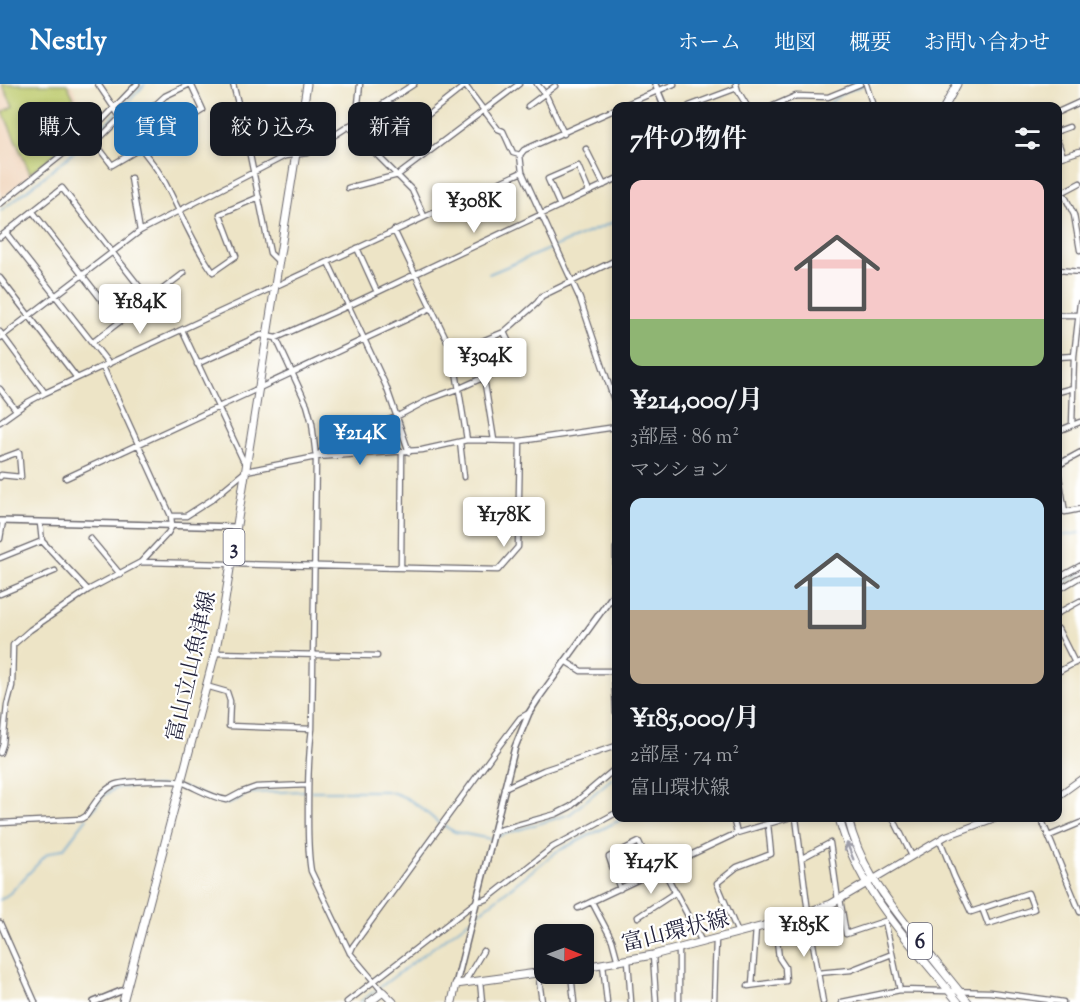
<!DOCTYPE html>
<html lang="ja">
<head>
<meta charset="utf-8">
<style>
	body { margin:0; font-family:"Sorts Mill Goudy","Noto Serif JP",serif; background:#242831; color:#f1f3f6; height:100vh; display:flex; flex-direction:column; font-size:22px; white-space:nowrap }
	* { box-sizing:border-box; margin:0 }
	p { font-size:20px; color:#9ea1a6 }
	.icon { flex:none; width:33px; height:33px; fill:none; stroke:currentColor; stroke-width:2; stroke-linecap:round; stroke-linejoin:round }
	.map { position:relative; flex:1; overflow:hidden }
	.drawer { position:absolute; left:612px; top:18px; width:450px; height:720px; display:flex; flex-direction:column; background:#171b24; border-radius:12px; box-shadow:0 3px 9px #0003 }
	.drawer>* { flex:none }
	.banner { position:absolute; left:18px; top:18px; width:504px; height:54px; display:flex; gap:12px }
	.needle { width:39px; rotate:91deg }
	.controls { position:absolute; left:534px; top:840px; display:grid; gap:12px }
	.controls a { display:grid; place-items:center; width:60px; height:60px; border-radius:12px; background:#171b24; box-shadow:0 3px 9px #0003; font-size:30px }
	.price { position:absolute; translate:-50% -51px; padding:0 14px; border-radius:6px; background:#fff; color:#222; font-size:20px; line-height:39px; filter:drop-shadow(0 2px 3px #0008) }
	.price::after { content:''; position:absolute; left:50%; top:36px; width:18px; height:14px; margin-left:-9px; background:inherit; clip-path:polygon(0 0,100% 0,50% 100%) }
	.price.on { background:#1f6fb2; color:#fff }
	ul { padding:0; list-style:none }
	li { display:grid; align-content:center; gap:12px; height:318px; padding:0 18px }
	li span { display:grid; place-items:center; height:186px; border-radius:12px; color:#555 }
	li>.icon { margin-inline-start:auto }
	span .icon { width:108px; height:108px; fill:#fffc; stroke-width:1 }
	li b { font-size:26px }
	h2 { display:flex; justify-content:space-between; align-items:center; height:72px; padding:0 18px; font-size:26px }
	.tag { padding:0 21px; border-radius:12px; background:#171b24; box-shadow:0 3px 9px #0003; font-size:21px; line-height:54px }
	.tag.on { background:#1f6fb2; color:#fff }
	header { display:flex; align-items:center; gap:36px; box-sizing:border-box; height:84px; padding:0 30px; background:#1f6fb2; color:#fff }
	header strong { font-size:28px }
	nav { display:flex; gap:33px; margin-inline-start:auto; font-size:21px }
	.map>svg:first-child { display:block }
</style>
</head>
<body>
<header>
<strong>Nestly</strong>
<nav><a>ホーム</a><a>地図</a><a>概要</a><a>お問い合わせ</a></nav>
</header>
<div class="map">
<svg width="1080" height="918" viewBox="0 0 1080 918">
	<rect width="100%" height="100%" fill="#fff"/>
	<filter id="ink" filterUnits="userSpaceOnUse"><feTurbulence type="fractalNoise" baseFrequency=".0167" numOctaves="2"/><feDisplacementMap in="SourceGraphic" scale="12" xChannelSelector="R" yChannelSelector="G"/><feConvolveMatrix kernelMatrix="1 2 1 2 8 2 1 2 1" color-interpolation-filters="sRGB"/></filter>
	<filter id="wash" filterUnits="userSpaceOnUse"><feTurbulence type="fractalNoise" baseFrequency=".008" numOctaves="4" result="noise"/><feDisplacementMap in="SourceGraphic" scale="24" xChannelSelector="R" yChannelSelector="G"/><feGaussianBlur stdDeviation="1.35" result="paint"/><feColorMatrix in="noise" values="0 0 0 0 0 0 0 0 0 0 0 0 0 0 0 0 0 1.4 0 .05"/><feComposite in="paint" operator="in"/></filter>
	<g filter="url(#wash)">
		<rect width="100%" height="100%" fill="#ede4c6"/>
		<!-- built -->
		<path fill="#f0d5bc" d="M0 0H71L92 44 0 115Z"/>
		<!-- grass -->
		<path fill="#bcc96a" stroke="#6f7652" stroke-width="1.5" d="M2 0H67L88 44 30 89 3 28 13 22Z"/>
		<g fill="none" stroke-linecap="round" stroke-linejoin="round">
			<!-- stream -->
			<path stroke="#5ba0d0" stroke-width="1.5" d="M829 22C835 10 853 6 865 0
				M0 127C52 88 101 48 145 0
				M489 190 616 137
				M1058 351 1080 341
				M1058 452 1080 449
				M1058 502 1080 490
				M183 703 221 719 229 720 249 709 306 707
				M311 707H385C409 711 422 725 440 740
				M92 727 104 711 118 703 178 702
				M444 742 455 748 491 755
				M495 753 570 730 616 691
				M0 816 10 809 47 770 64 764 87 734
				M476 831 556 768 624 734
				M360 918 470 836"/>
		</g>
	</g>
	<g filter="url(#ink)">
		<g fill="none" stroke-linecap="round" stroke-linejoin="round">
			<!-- minor casing -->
			<g stroke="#69666c" stroke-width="7">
				<path id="minor" d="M98 0 141 64 203 26 191 0
					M233 0 244 42 270 169 279 178
					M464 0 498 45 503 47 513 69 520 71
					M537 0 546 11 564 50
					M736 0 738 7 747 22
					M866 0 873 22
					M528 22 555 2
					M622 22 674 0
					M689 22 737 4
					M773 22 796 12 828 13 860 0
					M616 25 524 66 520 71 522 88 580 215 616 322
					M1058 28 1080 18
					M120 34 95 59 112 81 141 64C148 74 157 84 163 95 180 126 192 159 213 188L236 172 220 130 259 113
					M358 36 357 30 360 0
					M348 42 412 106 424 132
					M128 46 165 12 190 0
					M1058 47 1069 43
					M1058 58 1063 72
					M586 65 604 101
					M377 71 467 0
					M1058 74 1080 67
					M131 94 140 147
					M1058 98 1074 131 1080 166
					M348 104 398 91 519 0
					M1063 108 1080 99
					M0 120 92 47 137 0
					M560 122 548 95 578 82 589 108
					M33 128 119 238
					M394 146 453 269 467 356
					M6 149 109 280
					M0 153 62 104 149 215
					M357 164 377 208
					M328 178 386 302 409 368
					M1058 186 1080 188
					M0 194 77 294
					M1058 231H1080
					M182 246 243 376 247 380
					M0 248 45 309
					M0 254 140 147 285 72 307 69 414 0
					M276 254 307 321 312 339 316 373 312 645C308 675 308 704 308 735 308 752 308 770 311 787L350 869 383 908
					M93 258 184 189
					M453 269 504 248 537 219 542 212 616 176
					M1058 273 1074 272
					M197 280 261 251 276 254 348 222 616 95
					M484 294 494 356
					M0 305 16 326
					M1058 308 1073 304
					M0 338 28 318 45 309 522 88
					M1072 341 1074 272 1080 219
					M1058 347 1080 338
					M460 358 464 393
					M316 373 323 366 347 352 396 333 430 315 460 304 518 278 504 248
					M0 375 19 368 21 393 1 391 0 393
					M1058 387 1065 428 1080 425
					M66 394 431 224
					M171 432H186L211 416 246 387 316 373 422 366 467 356 520 357 616 343
					M40 439 42 457 88 506
					M90 454 120 490
					M0 455 3 437
					M616 464V501
					M0 474 42 457
					M141 478 498 486 518 463 520 357
					M401 483 402 368
					M1058 494 1080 482
					M1058 506 1080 493
					M0 510 55 487
					M1058 529 1080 517
					M1058 545 1075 579
					M215 569 377 572
					M565 577 581 587H616
					M614 587 616 628
					M1058 588 1080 576
					M206 602 227 608 230 617 229 642 312 645
					M0 669 3 660 7 621 12 602 13 561 30 546 88 506 141 478 168 449 172 442 171 432 103 283
					M504 704 544 686 616 662
					M733 734 737 749
					M796 734 809 836 823 918
					M893 734 912 772
					M1041 734 1080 828
					M0 739 81 735 86 732C93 722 101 707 114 701 122 697 176 695 184 699 198 705 212 714 227 716L242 708 256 703 308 701
					M492 748 556 730 570 723 616 684
					M1049 752 1080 739
					M940 756 954 792 971 828 1028 809 1034 825 988 840 982 824
					M802 774 830 759 838 816
					M663 785 702 858
					M620 805 609 773 639 758 653 789
					M840 815 846 850 885 837 900 906
					M592 818 612 856 618 878
					M578 824 737 749 788 734
					M638 833 676 808
					M0 839 35 918
					M738 849 717 799 737 783 771 770 768 740
					M350 869 353 862 496 666 520 634 529 629
					M653 871 656 918
					M628 876 631 918
					M603 880 607 918
					M538 889 542 918
					M818 889 851 886 892 870
					M571 890 574 918
					M480 897 482 918
					M464 899 483 867
					M752 901 756 844
					M748 902 786 897 785 883 779 874 775 839
					M347 918 476 818 487 815 553 763 616 729
					M679 918V864
					M714 918 716 855
					M842 918 900 906 990 908 1050 916
					M1050 918V916L1063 918"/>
			</g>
			<!-- tertiary casing -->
			<g stroke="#69666c" stroke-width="8">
				<path id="tertiary" d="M655 0 664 22
					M1058 381 1080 369
					M0 437 237 443
					M456 900 515 663 529 629 538 615 616 507
					M94 918 121 907H126"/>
			</g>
			<!-- secondary casing -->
			<g stroke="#69666c" stroke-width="8">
				<path id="secondary" d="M1058 712 1080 696
					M872 796 946 752 995 734"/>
			</g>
			<!-- primary casing -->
			<g stroke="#69666c" stroke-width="9">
				<path id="primary" d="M945 22 957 0
					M839 734C858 807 912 860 958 918
					M848 734C860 784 885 813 916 853 933 875 950 896 968 918
					M584 883 653 871 775 839 831 820 872 796
					M123 918 215 569 223 529 307 0
					M370 918 383 908 393 918
					M452 918 456 900 544 888"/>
			</g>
			<!-- minor -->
			<use href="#minor" stroke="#fff" stroke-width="4.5"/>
			<!-- tertiary -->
			<use href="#tertiary" stroke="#fff" stroke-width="5"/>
			<!-- secondary -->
			<use href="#secondary" stroke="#fff" stroke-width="6"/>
			<!-- primary -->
			<use href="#primary" stroke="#fff" stroke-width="7"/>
		</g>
		<!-- one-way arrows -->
		<defs><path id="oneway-shaft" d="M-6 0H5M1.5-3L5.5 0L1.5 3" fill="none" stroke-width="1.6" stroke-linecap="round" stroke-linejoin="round" transform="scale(1.5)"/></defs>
		<use stroke="#9c9ca7" href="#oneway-shaft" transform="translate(850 767) rotate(-112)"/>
	</g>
	<g text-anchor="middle" stroke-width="4.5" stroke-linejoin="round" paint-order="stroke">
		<!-- shield labels -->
		<g fill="#fff" stroke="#646476" stroke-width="1.5">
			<rect x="223.5" y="445" width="21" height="36" rx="4.5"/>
			<rect x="908" y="839" width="24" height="36" rx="4.5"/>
		</g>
		<g font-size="21" font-weight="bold" fill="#22223b">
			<text x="234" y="470">3</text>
			<text x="920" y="864">6</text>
		</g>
		<!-- street labels -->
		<g font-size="22" fill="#22223b" stroke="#fff">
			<text transform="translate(190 582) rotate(-77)" y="8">富山立山魚津線</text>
			<text transform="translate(675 846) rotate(-14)" y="8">富山環状線</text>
		</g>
	</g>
</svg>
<div class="controls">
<a><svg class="needle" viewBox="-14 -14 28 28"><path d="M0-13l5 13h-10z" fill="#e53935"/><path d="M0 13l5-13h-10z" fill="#9ea1a6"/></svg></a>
</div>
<b class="price" style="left:474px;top:150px">¥308K</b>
<b class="price" style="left:140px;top:251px">¥184K</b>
<b class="price" style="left:485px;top:305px">¥304K</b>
<b class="price on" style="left:360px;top:382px">¥214K</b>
<b class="price" style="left:504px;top:464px">¥178K</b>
<b class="price" style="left:651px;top:811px">¥147K</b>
<b class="price" style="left:804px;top:874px">¥185K</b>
<div class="banner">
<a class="tag">購入</a>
<a class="tag on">賃貸</a>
<a class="tag">絞り込み</a>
<a class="tag">新着</a>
</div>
<section class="drawer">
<h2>7件の物件<svg class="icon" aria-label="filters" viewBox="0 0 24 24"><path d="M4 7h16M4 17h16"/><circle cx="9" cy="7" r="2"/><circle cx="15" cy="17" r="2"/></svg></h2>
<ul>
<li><span style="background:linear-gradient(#f6c9c9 75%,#8fb573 0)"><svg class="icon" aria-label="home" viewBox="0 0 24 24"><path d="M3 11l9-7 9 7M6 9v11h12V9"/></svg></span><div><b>¥214,000/月</b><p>3部屋 · 86 m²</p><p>マンション</p></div></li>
<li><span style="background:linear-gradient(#bfe0f5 60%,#b9a48a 0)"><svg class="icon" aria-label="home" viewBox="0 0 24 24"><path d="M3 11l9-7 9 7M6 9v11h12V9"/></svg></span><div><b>¥185,000/月</b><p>2部屋 · 74 m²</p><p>富山環状線</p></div></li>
</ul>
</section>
</div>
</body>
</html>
